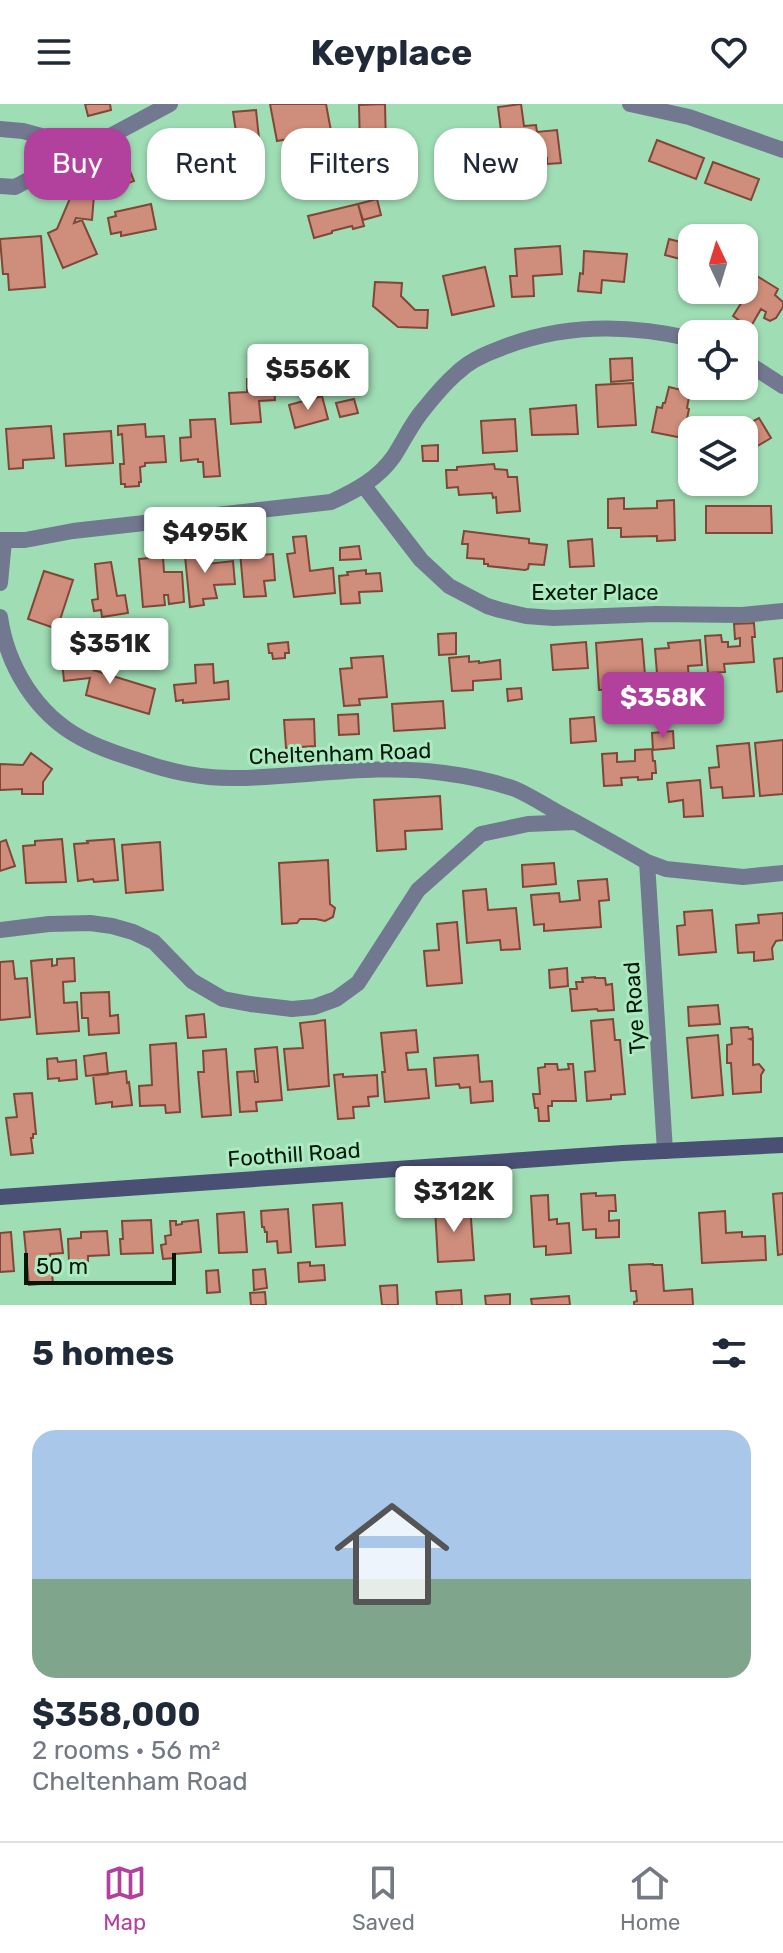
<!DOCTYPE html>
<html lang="en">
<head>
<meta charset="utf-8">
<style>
	body { margin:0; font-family:Rubik,sans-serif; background:#f2f2f3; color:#1f2937; height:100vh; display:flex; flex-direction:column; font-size:30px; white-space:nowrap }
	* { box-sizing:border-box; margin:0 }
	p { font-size:26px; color:#747a83 }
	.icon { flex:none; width:44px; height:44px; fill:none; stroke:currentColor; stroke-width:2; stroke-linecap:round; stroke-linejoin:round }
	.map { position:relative; height:1201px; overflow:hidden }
	.drawer { display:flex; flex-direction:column; background:#fff; flex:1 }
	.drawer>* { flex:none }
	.top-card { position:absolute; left:24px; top:24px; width:736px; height:72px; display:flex; gap:16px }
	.needle { width:52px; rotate:356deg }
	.fabs { position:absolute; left:678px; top:120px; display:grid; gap:16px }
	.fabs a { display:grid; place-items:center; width:80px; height:80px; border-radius:16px; background:#fff; box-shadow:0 2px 6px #0004; font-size:40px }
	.scale { position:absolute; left:24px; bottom:20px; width:152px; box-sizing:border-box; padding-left:8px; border:4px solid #01180a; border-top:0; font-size:22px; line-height:28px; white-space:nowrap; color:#01180a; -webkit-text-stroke:6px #acebc2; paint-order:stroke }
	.price { position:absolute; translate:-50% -68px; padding:0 18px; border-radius:8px; background:#fff; color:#222; font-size:26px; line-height:52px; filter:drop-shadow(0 2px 4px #0008) }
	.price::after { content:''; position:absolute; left:50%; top:48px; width:24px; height:18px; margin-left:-12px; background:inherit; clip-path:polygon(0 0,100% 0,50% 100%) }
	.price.active { background:#b2419d; color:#fff }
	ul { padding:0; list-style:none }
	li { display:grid; align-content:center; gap:16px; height:424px; padding:0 32px }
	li+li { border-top:2px solid #e0e1e3 }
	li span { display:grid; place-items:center; height:248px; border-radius:24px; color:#555 }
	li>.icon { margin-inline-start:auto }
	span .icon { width:144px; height:144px; fill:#fffc; stroke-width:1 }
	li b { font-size:34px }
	h2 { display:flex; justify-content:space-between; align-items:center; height:96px; padding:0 32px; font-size:34px }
	.pill { padding:0 28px; border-radius:24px; background:#fff; box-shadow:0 2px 6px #0004; font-size:28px; line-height:72px }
	.pill.active { background:#b2419d; color:#fff }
	header { display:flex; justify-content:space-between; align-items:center; height:104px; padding:0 32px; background:#fff; font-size:36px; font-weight:700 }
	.tab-bar { display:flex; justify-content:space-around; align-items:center; height:112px; border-top:2px solid #e0e1e3; background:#fff; font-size:22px; color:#747a83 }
	.tab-bar a { display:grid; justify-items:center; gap:4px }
	.tab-bar .active { color:#b2419d }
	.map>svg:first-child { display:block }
</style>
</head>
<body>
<header><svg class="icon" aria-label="menu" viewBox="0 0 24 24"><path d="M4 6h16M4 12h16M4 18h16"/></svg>Keyplace<svg class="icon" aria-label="heart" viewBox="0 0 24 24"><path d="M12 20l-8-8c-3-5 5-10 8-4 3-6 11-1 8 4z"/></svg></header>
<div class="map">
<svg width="783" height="1201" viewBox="0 0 783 1201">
	<rect width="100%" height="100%" fill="#9fdeb5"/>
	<!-- building -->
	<path fill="#cf8d7b" stroke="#814636" stroke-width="2" d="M85 0H110L111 6 88 12Z
		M270 0H326L331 27 277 37Z
		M385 0 386 43 360 44 359 1Z
		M521 0 524 22 536 21 537 28 557 26 561 59 547 60V54L505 59 498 3Z
		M256 6 260 44 220 63 229 78 200 94 191 79 167 91 156 69 179 57 177 53 195 44 198 49 236 28 233 8Z
		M657 36 704 54 696 75 649 57Z
		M125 55 134 77 105 88 96 66Z
		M713 58 759 75 751 96 705 79Z
		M94 91 92 116 76 114 74 119 82 116 97 150 63 164 48 129 57 125 71 92Z
		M377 95 381 111 363 116 358 100Z
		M151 100 156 125 121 132V128L111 130 108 114 116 112 115 108Z
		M358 100 364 122 353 125 352 122 332 127V129L314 134 308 112Z
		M41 132 45 183 9 186 8 170H3L0 135Z
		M669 135 692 141V171L681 168 684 156 665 151Z
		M560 142 562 170 533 172 534 192 512 193 510 172H517L515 145Z
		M584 147 627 150 624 178 602 176 601 189 578 187 580 169 583 170Z
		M485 163 494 202 452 211 443 172Z
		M752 169 778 185 775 191 783 198V203L776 214 770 217 764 214 766 208 761 205 750 224 733 212 752 182 746 178Z
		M375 178 402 179 401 192 415 206H428L427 224 398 223 373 202Z
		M632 254 633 276 611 278 610 255Z
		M273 274 275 296 259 297 261 318 231 320 229 289 247 288V275Z
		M633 279 636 321 598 323 596 281Z
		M669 283 690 288 687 304 689 305 683 334 652 328 657 303 662 304 663 299H665Z
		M322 292 328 315 295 324 289 301Z
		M354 295 358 309 340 313 336 299Z
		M576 301 578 330 532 331 530 305Z
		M759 314 771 334 754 344 748 335 744 341V326H730L735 318 742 323Z
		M215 315 220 372 204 373 203 358H198V355L181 357 180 334 191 333 190 316Z
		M515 315 517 347 483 349 481 317Z
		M145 320 146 333 164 332 166 358 145 359V362L140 363 141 378H139V382L125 383V380H121L120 360H124L122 330 118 331V322Z
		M51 322 54 354 23 356V364L9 365 6 325Z
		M111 327 113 359 66 362 64 330Z
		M438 341V357H423L422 342Z
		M494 360 495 365 507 366 508 373H517L520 407 497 409 496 393 493 394 492 389 459 391 458 383 447 384 446 366H457V363Z
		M624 394V405L657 404V397L674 396 675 436 657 437V432L621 433V424H608V395Z
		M706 402H771L772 429H706Z
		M464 427 529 435V439L547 441 544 461 529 460 528 465 525 466 488 462V460H484V455L467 454 468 440H462Z
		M306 432 310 467 333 464 335 489 294 493 287 450 295 449 293 433Z
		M592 435 594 462 570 463 568 437Z
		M207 440V460L233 457 235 480 214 481 217 494 203 495 204 501 190 503 184 442Z
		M359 442 361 455 340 456V444Z
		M249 447V452L273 450 275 476 264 477 266 492 244 493 240 448Z
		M163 453 164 468H182L184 498 169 500 168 491H164L165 501 143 503 139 455Z
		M111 458 117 492 125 491 128 509 102 513 101 506 94 507 92 496 98 495 95 460Z
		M366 466V470L380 469 382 487 359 488 360 499 341 500 339 472 348 471 347 468Z
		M44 467 73 476 57 525 28 515Z
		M754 519 755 533H752L754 558 724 560 725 568 708 569 705 532 721 531 722 538H728V543L740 542V534L735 535 734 520Z
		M456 529V550L439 551 438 530Z
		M642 535 646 583 599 586 596 539Z
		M700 536 702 561 688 562 689 580 658 582 655 545 669 544 668 539Z
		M288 538 289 549H285V554L273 555 272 549H269L268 540Z
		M586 538 588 564 553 566 551 541Z
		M383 552 387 593 359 595 360 601 344 602 340 565 352 564 351 554Z
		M469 552V558L479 557V559L500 556 501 575 473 577V586L452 587 449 554Z
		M92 554 93 566 155 585 149 610 86 591 90 574 64 577 62 557Z
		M783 554V587L777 588 774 555Z
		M213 560 214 579 228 577 229 595 183 599V596L176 597 174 581 196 579 195 561Z
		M521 584 522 595 508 597 507 585Z
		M443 597 445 624 394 627 392 600Z
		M358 610 359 630 339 631 338 611Z
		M594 613 596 637 571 639 570 615Z
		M314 615 315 642 286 644 284 616Z
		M673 627 674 644 653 646 652 629Z
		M783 636V690L760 692 755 639Z
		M749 639 754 692 723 694 722 683 711 684 709 664 719 663 717 642Z
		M652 645 653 657H655L656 669H652V675L638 676V673L621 674 622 681 604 682 602 650 617 649V658L635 657V646Z
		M31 649 52 665 43 678V690H22V685L0 686V660L23 661Z
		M700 676 703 712 684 713 683 696 669 698 667 679Z
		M440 692 442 725 405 727 406 745 377 747 374 696Z
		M62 735 66 778 26 779 23 742 35 741V737Z
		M114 735 118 776 94 778 93 775 78 777 74 740 88 739 87 737Z
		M6 736 15 762 0 767V738Z
		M160 738 163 786 126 789 122 741Z
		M328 756 330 800 335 804 333 813 325 817 316 815H300L297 819 282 820 279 759Z
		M554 759 556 780 523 783 522 761Z
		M607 775 609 796 599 797 601 823 544 827V820L534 821 531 791 559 789 560 798 580 796 578 777Z
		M486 785 488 806 516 804 520 845 501 846 500 836 467 839 463 787Z
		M712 806 716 848 679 851 677 822 685 821 684 808Z
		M783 809V836L776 837 772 844 773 855 754 857V848L738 849 736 821 759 819 758 811Z
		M457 818 462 879 427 882 424 847 439 846 437 820Z
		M74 854 75 877 63 878 64 899 77 898 79 927 37 930 31 857 52 855V862L57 861V855Z
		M13 857 15 875 27 874 30 913 0 916V858Z
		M567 864 568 882 550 884 549 866Z
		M595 873V874H605L606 881 612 880 614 906 598 907 597 905 572 907 570 885H577L576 878H583L582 874Z
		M109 888 110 912 118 911 119 929 89 931 88 914H82L81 889Z
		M718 901 720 920 689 922 688 903Z
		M204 910 206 933 188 934 186 912Z
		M613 915 615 936H620L625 990 611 991V995L587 997 585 968 595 967 591 917Z
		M325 916 329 982 288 986 284 945 303 944 300 919Z
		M748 923 749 925H752L753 934 750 935 753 936V961L759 960 764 966 761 971V988L733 990 731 959H727V941L732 940 731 924Z
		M416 926 418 948 406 949 408 966 426 965 429 994 385 998 382 968H385L381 929Z
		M718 931 723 991 692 994 687 934Z
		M176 939 180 1008 166 1009 165 1001 140 1002 139 982 152 981 150 941Z
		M277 943 282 996 256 998 257 1007 240 1008 237 968 254 967 255 978H258L255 945Z
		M226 945 231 1011 202 1013 198 968H204L203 947Z
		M106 949 108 970 86 972 84 952Z
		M478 951 480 978 492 977 493 997 471 999 470 983 460 984 459 980 436 982 434 954Z
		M57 954 58 958 76 956 77 975 59 977V974L48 975 47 955Z
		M545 960H557L558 966 569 965 568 960H573L576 997H552V1002H548L549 1017H539L538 1004H535L533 990H540L538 964 545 963Z
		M126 967 127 979 129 978 132 1001 112 1003V998L96 1000 93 971Z
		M343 970V973L377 971 378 992 368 993 369 1002 353 1003 354 1014 338 1015 334 971Z
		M32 989 36 1030H33V1034H31L33 1049 11 1051 6 1014 17 1013 14 990Z
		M596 1089V1092L615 1091 616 1107H609V1117L619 1116V1133L596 1134V1125L583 1126 581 1090Z
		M783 1089V1150L778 1151 773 1090Z
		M548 1091 549 1116 557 1115V1120L569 1119 571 1149 546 1151V1142L534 1143 531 1092Z
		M342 1099 345 1141 316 1143 313 1101Z
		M470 1101 474 1156 438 1158 435 1104Z
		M288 1105 291 1148 278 1149 277 1137 267 1138V1128H265L264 1123H262L261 1107Z
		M725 1107 726 1129 742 1128V1133L765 1132 766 1156 702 1159 699 1109Z
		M244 1108 247 1148 219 1149 217 1110Z
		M151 1116 153 1149 121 1150 120 1135H123L122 1117Z
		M198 1116 201 1148 174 1150 175 1154 163 1155 161 1141 166 1140 165 1132 171 1131 170 1117H176V1121L182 1120V1118Z
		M60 1125 63 1149 50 1150 53 1179 29 1181 24 1128Z
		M107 1127 109 1151 88 1152V1157L69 1159 68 1135 81 1134V1128Z
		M11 1128 14 1167 0 1168V1129Z
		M310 1158V1162L324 1161 325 1176 299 1178 298 1159Z
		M653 1160V1161H662L664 1187 692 1185 693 1201H634V1198L637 1197 636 1187H631L629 1161Z
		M265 1165 267 1184 254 1186 253 1166Z
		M218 1166 220 1188 207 1189 206 1167Z
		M397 1181 398 1201H382L380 1182Z
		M461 1186 462 1201H437L436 1188Z
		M265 1188 266 1201H251L250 1189Z
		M510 1190V1201H486L485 1192Z
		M569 1192 570 1201H532L531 1195Z"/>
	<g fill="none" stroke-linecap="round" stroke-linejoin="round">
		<!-- street -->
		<path stroke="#737891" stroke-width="16" d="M630 0 689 13 783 46
			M0 25 23 27 85 44
			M0 82 15 83 170 0
			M744 257 783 282
			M364 382 421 456 449 482 487 502 500 506 526 512 553 514 656 510 742 511 783 507
			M0 436H25L73 427 331 398C355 387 378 375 394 352 403 338 410 323 420 310 431 296 443 281 457 269 468 258 485 250 499 245 561 220 628 220 692 235
			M0 479 4 437
			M0 513C7 562 36 610 81 634 99 644 118 650 137 656 170 668 203 675 238 674 306 673 376 659 444 669 467 672 492 677 515 685 529 691 543 700 557 708 587 724 617 741 647 758L666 765 743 773 783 769
			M647 758 665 1047
			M0 826 49 820 90 819 112 822 133 828 154 838 192 877 223 895 250 900 292 905 314 903 336 895 358 879 418 786 481 730 528 720 575 718"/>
		<!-- secondary -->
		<path stroke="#495073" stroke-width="16" d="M0 1093 623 1049 783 1041"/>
	</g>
	<g text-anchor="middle" stroke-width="6" stroke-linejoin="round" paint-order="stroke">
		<!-- street labels -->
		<g font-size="22" fill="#01180a" stroke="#acebc2">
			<text x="595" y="496">Exeter Place</text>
			<text transform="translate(340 649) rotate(-2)" y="8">Cheltenham Road</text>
			<text transform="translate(634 904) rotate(-94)" y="8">Tye Road</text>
			<text transform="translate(294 1050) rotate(-4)" y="8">Foothill Road</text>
		</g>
	</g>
</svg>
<div class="fabs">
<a><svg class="needle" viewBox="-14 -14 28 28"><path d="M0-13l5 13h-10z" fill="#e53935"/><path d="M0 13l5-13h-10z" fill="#747a83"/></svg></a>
<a><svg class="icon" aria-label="locate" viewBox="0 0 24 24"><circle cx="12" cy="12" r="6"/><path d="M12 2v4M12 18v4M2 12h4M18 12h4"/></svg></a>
<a><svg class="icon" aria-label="layers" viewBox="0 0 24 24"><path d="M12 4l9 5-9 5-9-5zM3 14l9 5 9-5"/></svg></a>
</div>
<div class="scale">50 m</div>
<b class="price" style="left:308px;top:308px">$556K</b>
<b class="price" style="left:205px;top:471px">$495K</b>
<b class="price" style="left:110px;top:582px">$351K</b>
<b class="price active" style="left:663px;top:636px">$358K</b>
<b class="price" style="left:454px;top:1130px">$312K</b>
<div class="top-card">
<a class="pill active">Buy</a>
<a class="pill">Rent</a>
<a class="pill">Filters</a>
<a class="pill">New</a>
</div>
</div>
<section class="drawer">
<h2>5 homes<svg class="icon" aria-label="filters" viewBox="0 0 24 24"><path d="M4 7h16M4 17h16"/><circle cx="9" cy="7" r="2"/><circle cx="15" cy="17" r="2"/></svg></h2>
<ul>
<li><span style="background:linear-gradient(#a9c7e8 60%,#7fa58c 0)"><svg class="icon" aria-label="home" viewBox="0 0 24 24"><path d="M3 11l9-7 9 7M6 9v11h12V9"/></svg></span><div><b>$358,000</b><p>2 rooms · 56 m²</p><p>Cheltenham Road</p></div></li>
</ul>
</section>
<nav class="tab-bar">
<a class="active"><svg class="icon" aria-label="map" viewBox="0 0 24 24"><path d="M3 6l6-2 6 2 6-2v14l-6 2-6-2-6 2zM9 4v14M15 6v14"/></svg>Map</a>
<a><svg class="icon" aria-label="saved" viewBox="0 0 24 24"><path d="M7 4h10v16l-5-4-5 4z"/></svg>Saved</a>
<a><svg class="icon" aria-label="home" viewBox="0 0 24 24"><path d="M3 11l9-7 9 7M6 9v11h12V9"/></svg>Home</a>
</nav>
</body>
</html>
